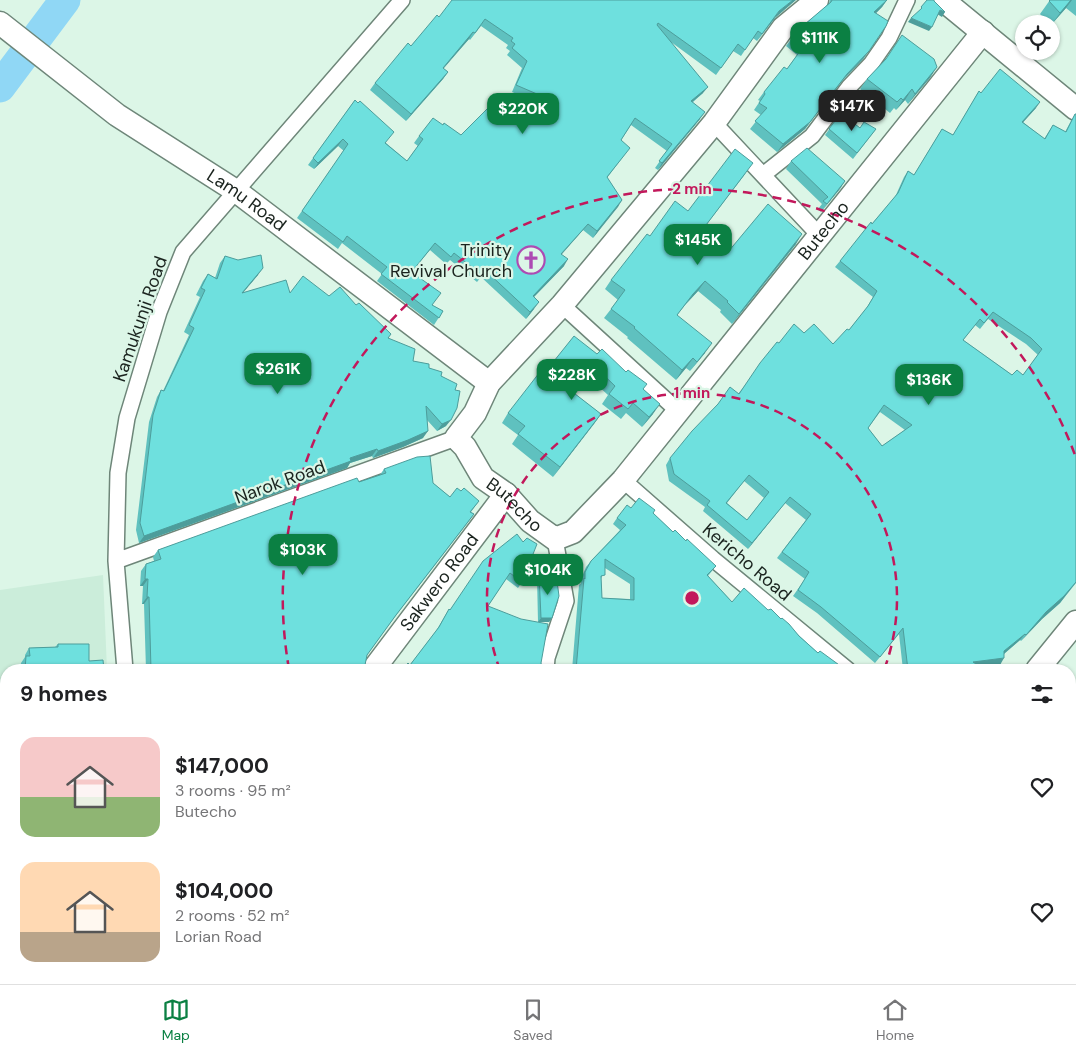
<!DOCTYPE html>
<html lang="en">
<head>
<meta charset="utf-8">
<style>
	body { margin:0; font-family:"DM Sans",sans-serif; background:#f6f6f6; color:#202124; height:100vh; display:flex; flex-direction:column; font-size:19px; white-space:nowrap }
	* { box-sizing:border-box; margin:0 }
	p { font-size:16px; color:#757577 }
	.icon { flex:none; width:28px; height:28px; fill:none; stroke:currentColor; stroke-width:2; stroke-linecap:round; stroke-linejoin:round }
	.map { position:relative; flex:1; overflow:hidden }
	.details { position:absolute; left:0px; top:664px; width:1076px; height:321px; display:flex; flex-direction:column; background:#fff; border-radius:20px 20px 0 0; box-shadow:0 1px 4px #0004 }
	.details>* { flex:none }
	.fabs { position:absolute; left:1015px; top:15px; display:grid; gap:10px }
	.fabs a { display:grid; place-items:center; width:45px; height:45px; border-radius:50%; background:#fff; box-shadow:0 1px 4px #0004; font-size:25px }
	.price { position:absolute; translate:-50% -42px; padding:0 11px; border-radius:10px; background:#0b8043; color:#fff; font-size:16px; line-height:32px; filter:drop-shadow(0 1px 2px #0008) }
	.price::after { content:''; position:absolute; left:50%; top:30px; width:15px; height:11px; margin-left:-8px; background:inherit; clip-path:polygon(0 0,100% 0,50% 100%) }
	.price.active { background:#222; color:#fff }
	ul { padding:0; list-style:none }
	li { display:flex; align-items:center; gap:15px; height:125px; padding:0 20px }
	li span { display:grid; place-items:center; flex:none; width:140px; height:100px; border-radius:15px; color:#555 }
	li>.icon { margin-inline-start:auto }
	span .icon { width:60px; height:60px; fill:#fffc; stroke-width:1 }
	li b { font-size:21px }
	h2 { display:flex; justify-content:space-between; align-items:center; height:60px; padding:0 20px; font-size:21px }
	.dock { display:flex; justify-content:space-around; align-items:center; height:70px; border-top:1px solid #e0e0e0; background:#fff; font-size:14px; color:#757577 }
	.dock a { display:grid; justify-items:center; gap:2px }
	.dock .active { color:#0b8043 }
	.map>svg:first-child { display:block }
</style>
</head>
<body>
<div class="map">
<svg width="1076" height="984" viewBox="0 0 1076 984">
	<rect width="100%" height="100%" fill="#dcf6e7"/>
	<!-- built -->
	<path fill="#cbedda" d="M103 575 107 670H6V979L0 984V590Z"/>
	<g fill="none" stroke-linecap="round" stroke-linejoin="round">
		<!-- river -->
		<path stroke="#90d7f5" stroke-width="31" d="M0 87 65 0"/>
		<!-- street casing -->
		<g stroke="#6e8679" stroke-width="18">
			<path id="street" d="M714 123 820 236
				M763 175 812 136 849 87 871 64 889 38 907 0
				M562 305 678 411
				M623 480 713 559 848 670
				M116 561 456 438
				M125 670 116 561 118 473 127 418 159 312 183 252 402 0
				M546 670 547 658 566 601 555 539
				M188 979 195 984
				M528 984V979"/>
		</g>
		<!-- secondary casing -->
		<g stroke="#6e8679" stroke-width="25">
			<g id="secondary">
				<path id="s1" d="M817 0 783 28 714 123 562 305 489 383 475 413 456 438 465 447 483 478 506 494 530 521 555 539 573 532 623 480 983 32"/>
				<path d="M943 0 1076 109"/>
				<path id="s2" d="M0 23 117 115 236 191 489 383"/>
				<path id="s3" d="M373 670 506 494"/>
				<path d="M1037 670 1076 622"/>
				<path d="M127 984 134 979"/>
				<path d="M776 984 780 979"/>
			</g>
		</g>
		<!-- street -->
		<use href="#street" stroke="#fff" stroke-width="15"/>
		<!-- secondary -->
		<use href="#secondary" stroke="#fff" stroke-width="22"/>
	</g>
	<!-- wall -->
	<path fill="#5fc1bf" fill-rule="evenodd" d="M830 0H887L882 7 876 13 864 58 842 81 805 129 777 152 750 129 761 115 754 110 760 101 758 100 764 92 787 69 797 55 786 46 798 30 829 4Z
		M1050 0H1076V16L1066 8 1051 25V24H1049L1040 14Z
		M439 17 775 18 757 41 753 38 741 56 733 51 716 75 671 42 703 93 693 102 700 119 658 170 655 168 667 151 631 125 621 140 625 154 607 178 622 200 593 238 583 230 561 254 564 266 534 297V309L526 319 481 277 477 282 450 260 446 264 430 250 414 269 417 276 432 305 443 311 434 325 377 281 382 274 342 243 338 249 297 218 344 151 338 146 314 169 308 165 355 100 386 143 407 161 418 146 414 143 419 136 443 125 461 135 491 109 517 119 537 103 512 92 522 68 507 55 510 51 506 48 508 45 481 26 470 40 469 39 443 68 448 72 443 79 406 121 370 90 375 83Z
		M937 67 908 104 905 100 896 110 894 108 890 113 860 89 867 79Z
		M979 91 981 93 1036 108 1023 122 1044 139 1053 125 1065 132 1071 121 1075 114H1076V583L1060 603 1042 619 1021 641 1020 640 1004 654 1000 665 980 667 985 670H903L899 634 875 663 817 613 793 596 805 579 777 558 806 520 785 503 748 549 703 511 705 507 669 481 666 465 670 458 738 394 779 343 804 333 833 344 849 330 866 309 873 297 835 267 840 261 895 197 904 177 908 171 914 175 942 129 953 135ZM988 319 1026 344 1038 355 1023 375H1012L963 340 975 325 980 329ZM880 412 905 430 882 446 868 428ZM744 481 764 498 747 520 727 503Z
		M841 113 860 128 876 129 853 159 825 135Z
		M791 161 845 181 821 212 818 209 822 204 786 169Z
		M746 173 703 229 728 252 796 244 732 324 720 312 721 310 698 291 686 304 677 315 705 353 690 371 686 368 676 380 627 338 628 337 604 318 618 300 605 289 611 280 650 236Z
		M225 256 258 275 243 292 290 293 329 296 356 305 389 338 413 361 429 368 441 376 455 390 446 426 437 431 427 420 423 438 403 447 373 458 372 456 350 463 347 468 139 543 136 530 149 422 157 397 161 390 163 391 189 335 184 332 200 297 196 295 203 281 208 274 215 278 220 263Z
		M597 354 643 389 653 414 642 427 626 413 621 419 602 404 608 395 586 375 571 391 601 414 553 477 512 444 518 435 502 423 508 413 546 371Z
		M384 469 433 483 450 497 461 491 479 501 471 512 474 514 469 521 391 622 367 655 362 670H146L144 604H142L143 586H140L141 571 146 564 154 561 153 557 158 550 380 475Z
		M631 508 653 513 673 532 686 541 716 566 708 576 732 602 768 610 781 619 818 653 846 670H572L579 585 581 583V579L586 567 591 561 620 530 613 524 617 518ZM605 568 630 584V599L602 598 601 579Z
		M517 534 522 582 518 588 506 579 488 606 541 663 542 668 410 665 436 631 449 609 450 610Z
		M539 573 552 618 549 622H538L537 577Z
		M58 644 89 661 104 670H20L21 663 25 657V655L29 648 55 647Z
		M1076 701V788L1070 783V708Z
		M1076 873V979L1075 981 1076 984H1028L1032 979H1070Z
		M202 979H524L525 982 528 984H204V981Z
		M888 979H989L985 984H890L886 981Z"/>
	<!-- shaded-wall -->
	<path fill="#4d9d9b" d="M793 0H796L775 18 757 41 779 11Z
		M887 0 882 7 869 20 874 12Z
		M1071 0H1072L1066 8 1051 25 1060 13Z
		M940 10 945 12 942 17 937 14Z
		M911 18 932 27 929 31 908 22Z
		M473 32 469 39 438 75 443 68Z
		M869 51 864 58 842 81 805 129 777 152 783 144Z
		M937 67 930 78 908 104 915 94Z
		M448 72 443 79 406 121 411 114Z
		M708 87 703 93 686 107 691 101Z
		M912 89 905 100 896 110 903 100Z
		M1040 102 1036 108 1018 128 1022 122Z
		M705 112 700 119 658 170 662 163Z
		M343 139 338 146 314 169 318 163Z
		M845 181 840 189 821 212 827 204Z
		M622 200 618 207 593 238 597 231Z
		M588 224 583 230 556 261 561 254Z
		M802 234 796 244 732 324 739 314Z
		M568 259 564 266 528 303 533 296Z
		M263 268 258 275 237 300 242 293Z
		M705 281 698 291 686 304 693 294Z
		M539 302 534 309 526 319 530 312Z
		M712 343 705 353 690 371 697 362Z
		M693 358 686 368 676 380 682 370Z
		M593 365 586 375 563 400 570 390Z
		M660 404 653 414 642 427 649 417Z
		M601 414 594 424 553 477 560 467Z
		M451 420 446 426 437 431 442 424Z
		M428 431 423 438 403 447 373 458 378 451Z
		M377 449 372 456 350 463 347 468 139 543 144 536 350 458Z
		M790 497 785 503 748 549 752 543Z
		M145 579H148L143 586H140Z
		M1076 582 1060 603 1042 619 1021 641 1026 635 1046 612Z
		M147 597H149L144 604H142Z
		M541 618H552L549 622H538Z
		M1025 634 1020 640 999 658 1004 651Z
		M1004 658 1000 665 968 668 973 662Z
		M111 979H112L108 984H104Z"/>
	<!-- building -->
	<path fill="#6ee0de" stroke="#4d9d9b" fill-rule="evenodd" d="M452 0H793L779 11 762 34 758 31 745 50 738 44 721 68 658 23 657 25 708 87 691 101 705 112 662 163 659 161 672 144 635 118 621 140 630 148 607 177 622 200 597 231 588 224 561 254 568 259 533 296 539 302 530 312 485 270 482 275 454 253 451 257 435 243 414 269 419 272 417 276 441 293 432 305 443 311 439 318 381 274 387 267 347 236 343 242 302 211 348 144 343 139 318 163 313 158 355 100 358 103 360 101 394 132 385 143 407 161 423 139 419 136 433 118 443 125 444 123 461 135 489 107 491 109 500 101 517 119 544 97 516 85 527 61 512 48 515 44 511 41 513 38 485 19 475 33 473 32 443 68 448 72 411 114 375 83 408 43 411 46 437 15 439 17Z
		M832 0H887L874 12 888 21 886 26 869 51 847 74 810 122 783 144 755 121 767 108 759 103 765 94 764 92 784 67 787 69 803 47 791 39 798 30 831 2Z
		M927 0H934V1L945 12 940 10 932 27 911 18 922 8 921 7Z
		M1050 0H1071L1060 13 1049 1Z
		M902 35 934 59 937 67 915 94 912 89 903 100 901 98 897 102 867 79 886 59Z
		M1000 69 1040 102 1022 122 1045 139 1053 125 1066 132 1075 114H1076V582L1064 596 1046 612 1026 635 1025 634 1004 651V658L973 662 985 670H908L903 628 880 657 821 607 798 590 809 572 782 552 811 514 790 497 752 543 707 505 710 501 674 474 670 458 692 431 718 404 730 387 739 394 760 363 777 342 779 343 794 324 804 333 814 324 833 344 847 329 849 330 868 306 877 291 840 261 871 222 872 224 898 193 908 171 914 175 942 129 953 135 979 91 981 93ZM993 312 1031 338 1042 349 1023 375 1017 370 1012 375 963 340 980 319 984 323ZM884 405 912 425 882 446 868 428ZM749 475 769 492 747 520 726 503Z
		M841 113 860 128 864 122 876 129 857 153 829 129Z
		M807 148 845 181 827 204 823 201 828 197 791 161Z
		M735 149 753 163 703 229 728 252 768 204 802 234 739 314 727 302 728 301 705 281 693 294 677 315 712 343 697 362 693 358 682 370 634 328 635 327 611 309 625 290 611 280 647 234 650 236 675 201 688 211Z
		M261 255 263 268 242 293 286 280 290 293 303 276 329 296 340 287 356 305 359 303 391 334 388 338 415 349 413 361 429 364V368L442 372 441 376 457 384 455 390 460 391 457 408 451 420 442 424 426 406 428 431 408 440 378 451 377 449 350 458 351 461 144 536 140 523 153 415 161 390 164 391 194 328 189 325 205 290 201 288 208 274 217 279 225 256 238 260Z
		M574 336 597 354 602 349 626 372 628 370 647 384 643 389 660 404 649 417 633 403 628 409 609 394 615 386 593 365 570 390 601 414 560 467 518 434 525 426 508 413 543 368 546 371Z
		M430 456 433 483 450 497 457 488 461 491 464 488 479 501 470 512 474 514 396 615 367 655 365 665 362 670H151L149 597H147L148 579H145L146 564 161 559 158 550 357 478 359 482 386 473 384 469 417 457Z
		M639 498 655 510 653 513 673 532 675 530 686 541 687 539 716 566 707 575 732 602 744 588 768 610 771 609 781 619 782 618 789 624 799 636 818 653 820 651 846 670H576L584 578 585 579V572L591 561 626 525 617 518 627 505 631 508ZM605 559 634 578V600L602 598 601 576 605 575Z
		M517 534 523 542 527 538 537 544 522 582 510 573 488 606 521 619 548 624 541 663 542 668 544 670H401L408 663 410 665 439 627 449 609 450 610 483 561Z
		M539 573 557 581 559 596 552 618H541Z
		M58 644H89V661L103 660 104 670H25L26 656H30L29 648 58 647Z
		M1076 701V776L1070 771V708Z
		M0 722 6 723V979H111L104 984H0Z
		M1070 869 1076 873V978L1074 981 1076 982V984H1033L1037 979H1036H1070Z
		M209 979H242L238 984H205L207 983Z
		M245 979H524L525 982 528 984H251Z
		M541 979H735L731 984H538Z
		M811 979H855L861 984H807Z
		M909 979H989L985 984H915Z
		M189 981 194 984H186Z"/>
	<!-- distance rings -->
	<g fill="none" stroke="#c2185b" stroke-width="2.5" stroke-dasharray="9 6">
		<path d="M500 670A205 205 0 1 1 884 670"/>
		<path d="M289 669A409 409 0 0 1 1075 455"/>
	</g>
	<!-- icons -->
	<defs>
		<g id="church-ring" transform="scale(1.4375)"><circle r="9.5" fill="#dcf6e7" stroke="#ad4bb3" stroke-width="1.5"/><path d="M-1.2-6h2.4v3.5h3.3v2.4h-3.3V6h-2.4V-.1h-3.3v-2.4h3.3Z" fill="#ad4bb3"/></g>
	</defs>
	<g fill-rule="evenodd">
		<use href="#church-ring" x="531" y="260"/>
	</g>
	<g text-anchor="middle" stroke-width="4.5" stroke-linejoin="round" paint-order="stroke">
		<!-- street labels -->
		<g font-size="18" fill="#1a231e" stroke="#dcf6e7">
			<text dy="6" stroke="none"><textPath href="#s2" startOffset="304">Lamu Road</textPath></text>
			<text dy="6" stroke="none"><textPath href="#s1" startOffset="1125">Butecho</textPath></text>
			<text transform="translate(140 319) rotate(-71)" y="6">Kamukunji Road</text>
			<text transform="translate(280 482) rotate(-20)" y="6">Narok Road</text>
			<text dy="6" stroke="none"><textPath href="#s1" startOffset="660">Butecho</textPath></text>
			<text transform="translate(747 562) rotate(40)" y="6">Kericho Road</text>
			<text dy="6" stroke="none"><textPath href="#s3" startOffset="110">Sakwero Road</textPath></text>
		</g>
		<!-- poi labels -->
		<g font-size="18" fill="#1a231e" stroke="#dcf6e7" text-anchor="end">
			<text x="512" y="256">Trinity<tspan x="512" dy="21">Revival Church</tspan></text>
		</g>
	</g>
	<circle cx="692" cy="598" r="8" fill="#c2185b" stroke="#dcf6e7" stroke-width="2.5"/>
	<g font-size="15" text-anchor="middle" font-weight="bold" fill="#c2185b" stroke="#dcf6e7" stroke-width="4.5" stroke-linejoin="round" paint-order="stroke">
		<text x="692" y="194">2 min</text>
		<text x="692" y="398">1 min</text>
	</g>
</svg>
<div class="fabs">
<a><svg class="icon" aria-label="locate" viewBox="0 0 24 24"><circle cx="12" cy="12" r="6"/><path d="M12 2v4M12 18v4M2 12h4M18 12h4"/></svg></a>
</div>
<b class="price" style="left:820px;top:64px">$111K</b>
<b class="price active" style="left:852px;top:132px">$147K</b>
<b class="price" style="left:523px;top:135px">$220K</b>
<b class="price" style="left:698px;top:266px">$145K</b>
<b class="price" style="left:278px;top:395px">$261K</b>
<b class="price" style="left:572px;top:401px">$228K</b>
<b class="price" style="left:929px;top:406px">$136K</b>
<b class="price" style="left:303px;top:576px">$103K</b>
<b class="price" style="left:548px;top:596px">$104K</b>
<section class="details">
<h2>9 homes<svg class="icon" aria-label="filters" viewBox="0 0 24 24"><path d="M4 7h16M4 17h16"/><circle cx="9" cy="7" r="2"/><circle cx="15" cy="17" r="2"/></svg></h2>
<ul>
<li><span style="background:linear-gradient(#f6c9c9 60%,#8fb573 0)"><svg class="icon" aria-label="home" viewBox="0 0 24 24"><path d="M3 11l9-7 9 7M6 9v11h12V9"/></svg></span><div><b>$147,000</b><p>3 rooms · 95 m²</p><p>Butecho</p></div><svg class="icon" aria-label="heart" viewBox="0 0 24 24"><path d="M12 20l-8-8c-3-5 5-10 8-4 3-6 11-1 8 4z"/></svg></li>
<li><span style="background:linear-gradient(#ffd9b3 70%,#b9a48a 0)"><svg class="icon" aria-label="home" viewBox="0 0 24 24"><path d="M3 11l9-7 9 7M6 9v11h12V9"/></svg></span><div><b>$104,000</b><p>2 rooms · 52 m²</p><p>Lorian Road</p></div><svg class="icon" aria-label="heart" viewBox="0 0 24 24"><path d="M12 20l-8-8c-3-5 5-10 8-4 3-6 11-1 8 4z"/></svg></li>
</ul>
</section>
</div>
<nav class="dock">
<a class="active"><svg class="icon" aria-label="map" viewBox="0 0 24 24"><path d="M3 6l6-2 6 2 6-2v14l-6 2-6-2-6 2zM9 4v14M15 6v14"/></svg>Map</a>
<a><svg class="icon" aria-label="saved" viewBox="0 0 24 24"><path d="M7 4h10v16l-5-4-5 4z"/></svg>Saved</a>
<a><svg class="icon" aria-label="home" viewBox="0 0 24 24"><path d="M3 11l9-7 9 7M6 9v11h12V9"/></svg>Home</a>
</nav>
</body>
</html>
